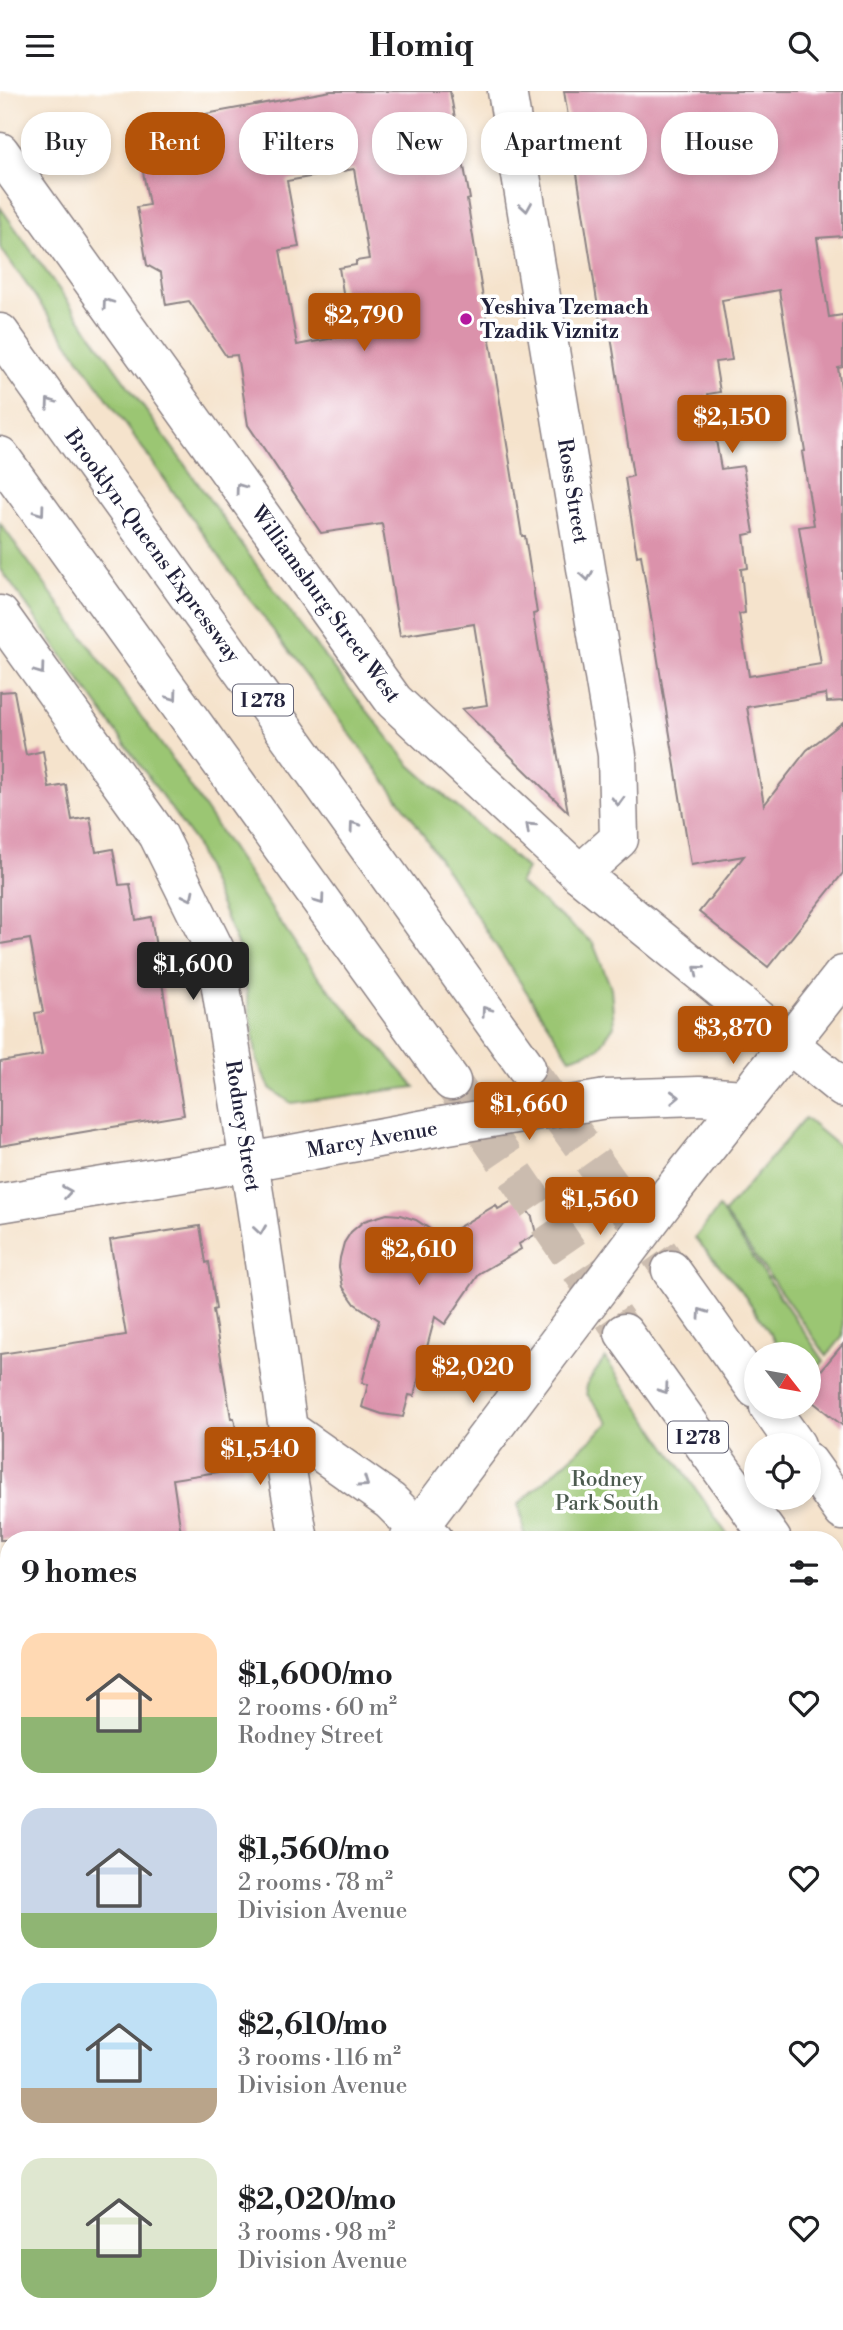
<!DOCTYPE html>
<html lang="en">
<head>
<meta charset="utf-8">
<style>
	body { margin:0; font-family:"Libre Bodoni",serif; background:#f6f6f6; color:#202124; height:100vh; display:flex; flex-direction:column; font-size:26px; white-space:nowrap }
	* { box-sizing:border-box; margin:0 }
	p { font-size:23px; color:#757577 }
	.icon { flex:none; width:38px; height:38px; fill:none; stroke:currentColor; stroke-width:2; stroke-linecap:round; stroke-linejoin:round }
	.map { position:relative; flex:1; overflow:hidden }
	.side { position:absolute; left:0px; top:1440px; width:844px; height:800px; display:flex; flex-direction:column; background:#fff; border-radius:28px 28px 0 0; box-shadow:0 4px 10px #0003 }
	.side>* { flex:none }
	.hud { position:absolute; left:21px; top:21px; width:802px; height:63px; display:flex; gap:14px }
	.needle { width:46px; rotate:121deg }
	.controls { position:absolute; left:744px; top:1251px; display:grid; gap:14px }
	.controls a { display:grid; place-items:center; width:77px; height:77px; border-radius:50%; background:#fff; box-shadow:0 4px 10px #0003; font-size:35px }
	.price { position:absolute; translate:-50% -60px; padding:0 16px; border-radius:7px; background:#b45309; color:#fff; font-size:23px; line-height:46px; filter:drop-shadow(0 2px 4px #0008) }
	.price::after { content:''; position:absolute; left:50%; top:42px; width:21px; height:16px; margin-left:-10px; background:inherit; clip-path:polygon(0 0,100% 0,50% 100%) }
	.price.on { background:#222; color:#fff }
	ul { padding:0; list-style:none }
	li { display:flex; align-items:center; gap:21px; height:175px; padding:0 21px }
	li span { display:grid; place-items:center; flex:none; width:196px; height:140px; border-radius:21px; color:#555 }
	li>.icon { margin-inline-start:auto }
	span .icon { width:84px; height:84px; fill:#fffc; stroke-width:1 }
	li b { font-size:30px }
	h2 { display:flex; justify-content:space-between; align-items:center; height:84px; padding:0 21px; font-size:30px }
	.pill { padding:0 24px; border-radius:28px; background:#fff; box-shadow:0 4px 10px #0003; font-size:24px; line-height:63px }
	.pill.on { background:#b45309; color:#fff }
	header { display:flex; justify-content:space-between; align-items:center; height:91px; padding:0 21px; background:#fff; font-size:32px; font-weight:700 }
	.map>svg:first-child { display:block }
</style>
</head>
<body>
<header><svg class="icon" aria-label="menu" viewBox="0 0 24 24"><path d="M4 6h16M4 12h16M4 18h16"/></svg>Homiq<svg class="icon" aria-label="search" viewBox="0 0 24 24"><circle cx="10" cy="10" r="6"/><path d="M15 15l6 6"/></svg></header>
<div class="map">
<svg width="843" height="2239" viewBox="0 0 843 2239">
	<rect width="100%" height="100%" fill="#fff"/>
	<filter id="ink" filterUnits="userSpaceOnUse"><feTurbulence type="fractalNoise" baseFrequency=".0143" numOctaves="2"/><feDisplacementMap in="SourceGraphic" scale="14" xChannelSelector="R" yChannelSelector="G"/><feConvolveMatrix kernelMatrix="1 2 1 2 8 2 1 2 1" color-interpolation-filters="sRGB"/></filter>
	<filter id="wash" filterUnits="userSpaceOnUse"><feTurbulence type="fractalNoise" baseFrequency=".00686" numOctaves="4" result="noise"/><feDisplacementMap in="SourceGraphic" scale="28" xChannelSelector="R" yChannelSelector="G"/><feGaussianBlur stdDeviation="1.57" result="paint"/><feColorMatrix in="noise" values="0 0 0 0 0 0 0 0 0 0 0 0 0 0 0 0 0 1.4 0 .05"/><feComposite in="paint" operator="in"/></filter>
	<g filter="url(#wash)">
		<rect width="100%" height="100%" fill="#f5e3cc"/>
		<!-- green -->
		<path fill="#9bc673" stroke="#5e7457" stroke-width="2" d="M0 116 298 532 410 674 527 778 519 792 593 852 611 897 614 935 598 958 570 967 411 725 238 492 0 156Z
			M0 432 172 668 312 879 415 996 291 1012 270 997 257 970 241 863 194 750 0 477Z
			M805 1027 843 1059V1245L827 1265 724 1122Z
			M719 1117 824 1270 809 1286 808 1264 784 1263 741 1199 695 1147Z
			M605 1267 731 1449H525L519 1413 609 1332 587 1303 586 1294Z"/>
		<g id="blocks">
			<!-- building -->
			<path fill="#db92ab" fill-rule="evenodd" d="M331 0H450L470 108 467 109 522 445H525L537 522 533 523 542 577 568 721 462 618 487 614 474 533 400 545 382 433 321 442 248 334 237 264 226 265 189 210 166 214 161 182 147 174 137 116 149 114 135 36ZM354 78 369 168 356 170V174L339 177 350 244 297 254 280 159 299 156 287 90Z
				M564 0H843V145L817 147 829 226 843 224V276L838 277 843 310V610L827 611 826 603 747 616 764 714 807 659 843 631V782L768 876 699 821 744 765 691 774 641 464 637 465 625 387 633 385 613 258 608 228 600 229ZM779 199 805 360 802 361 814 434 799 436 821 573 749 585 739 523 745 522 741 478 748 477 744 444 754 442 743 375 721 378 708 303 720 301 715 271 732 269 722 209Z
				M14 600 26 664 43 660 49 697 66 694 72 729 90 726 96 761 113 758 119 794 130 793 136 829 151 826 184 1024 0 1055V971L42 964 35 922 43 921 30 848 0 853V601Z
				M516 1108 524 1115 532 1126 536 1143 519 1153 521 1158 480 1182 445 1233 435 1226 414 1305 409 1304 403 1326 382 1323 362 1316 368 1293 362 1292 379 1229 355 1213 343 1196 339 1176 340 1167 344 1152 351 1141 364 1130 387 1123 400 1124 416 1129 442 1146 496 1114 498 1118Z
				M200 1135 206 1172 209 1171 216 1218 213 1219 231 1327H234L243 1377 173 1388 182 1449H0V1263L126 1244 110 1149Z
				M843 1253V1335L808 1307V1295Z"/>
		</g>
	</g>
	<g filter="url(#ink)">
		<use href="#blocks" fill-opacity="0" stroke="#8c8284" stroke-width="2"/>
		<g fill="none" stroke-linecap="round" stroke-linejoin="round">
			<!-- motorway-tunnel -->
			<path stroke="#cbbcaf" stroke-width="38" stroke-dasharray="38 19" stroke-linecap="butt" d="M526 976 671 1179
				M451 990 624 1242"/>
			<!-- minor casing -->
			<g stroke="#8c8284" stroke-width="41">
				<path id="minor" d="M507 0 617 664 619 748 580 783
					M606 1008 699 1005 745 1008
					M0 1112 249 1071 442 1035
					M288 1338 287 1380 299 1449
					M835 1627 843 1617
					M0 1893 9 1899
					M344 2231 349 2239"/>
			</g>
			<!-- tertiary casing -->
			<g stroke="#8c8284" stroke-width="41">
				<path id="tertiary" d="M670 1103 843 884
					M409 1449 577 1226
					M0 2001 9 1990"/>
			</g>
			<!-- secondary casing -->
			<g stroke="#8c8284" stroke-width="41">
				<path id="secondary" d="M0 61 394 610 580 783 843 997
					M0 524 158 744 215 859 256 1115 288 1338 390 1410 418 1438 434 1449
					M835 1930 843 1942"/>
			</g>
			<!-- primary casing -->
			<g stroke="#8c8284" stroke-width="41">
				<path id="primary" d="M835 1789 843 1784
					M186 2239 197 2231"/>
			</g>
			<!-- motorway casing -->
			<g stroke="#8c8284" stroke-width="41">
				<path id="motorway" d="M0 242 526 976
					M0 365 451 990
					M671 1179 756 1298
					M624 1242 772 1449
					M769 1316 796 1354
					M808 1371 843 1420
					M835 1536 843 1548"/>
			</g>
			<!-- minor -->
			<use href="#minor" stroke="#fff" stroke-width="38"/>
			<!-- tertiary -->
			<use href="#tertiary" stroke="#fff" stroke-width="38"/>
			<!-- secondary -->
			<use href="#secondary" stroke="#fff" stroke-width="38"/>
			<!-- primary -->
			<use href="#primary" stroke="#fff" stroke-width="38"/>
			<!-- motorway -->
			<use href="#motorway" stroke="#fff" stroke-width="38"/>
			<!-- rail casing -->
			<g stroke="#22223b" stroke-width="8">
				<path id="rail" d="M835 1753 843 1747
					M835 1784 843 1778
					M835 1811 843 1805
					M139 2239 150 2231
					M177 2239 188 2231
					M214 2239 225 2231"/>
			</g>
			<!-- rail -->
			<use href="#rail" stroke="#fff" stroke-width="5" stroke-dasharray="16" stroke-linecap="butt"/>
			<!-- minor-bridge casing -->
			<g stroke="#8c8284" stroke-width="41" stroke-linecap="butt">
				<path id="minor-bridge" d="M442 1035 606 1008"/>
			</g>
			<!-- tertiary-bridge casing -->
			<g stroke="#8c8284" stroke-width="41" stroke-linecap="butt">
				<path id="tertiary-bridge" d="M577 1226 670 1103"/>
			</g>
			<!-- minor-bridge -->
			<use href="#minor-bridge" stroke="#fff" stroke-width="38"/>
			<!-- tertiary-bridge -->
			<use href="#tertiary-bridge" stroke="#fff" stroke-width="38"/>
		</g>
		<!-- one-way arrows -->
		<defs><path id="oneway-chevron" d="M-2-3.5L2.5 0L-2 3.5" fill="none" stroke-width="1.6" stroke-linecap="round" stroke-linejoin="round" transform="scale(1.75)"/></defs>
		<g stroke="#9c9ca7">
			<use href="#oneway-chevron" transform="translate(526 116) rotate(81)"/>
			<use href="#oneway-chevron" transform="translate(107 212) rotate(-126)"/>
			<use href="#oneway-chevron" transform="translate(50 312) rotate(-126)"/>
			<use href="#oneway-chevron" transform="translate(240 397) rotate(-126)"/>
			<use href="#oneway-chevron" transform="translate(40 420) rotate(54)"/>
			<use href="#oneway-chevron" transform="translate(587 485) rotate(81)"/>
			<use href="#oneway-chevron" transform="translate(40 579) rotate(54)"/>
			<use href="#oneway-chevron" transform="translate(173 605) rotate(54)"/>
			<use href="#oneway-chevron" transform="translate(618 710) rotate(88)"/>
			<use href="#oneway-chevron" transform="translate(354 735) rotate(-126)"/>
			<use href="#oneway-chevron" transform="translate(530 736) rotate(-137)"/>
			<use href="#oneway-chevron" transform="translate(189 805) rotate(64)"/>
			<use href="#oneway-chevron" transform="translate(320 809) rotate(54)"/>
			<use href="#oneway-chevron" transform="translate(698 879) rotate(-141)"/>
			<use href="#oneway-chevron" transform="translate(486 920) rotate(-126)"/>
			<use href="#oneway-chevron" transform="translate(675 1006) rotate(-2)"/>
			<use href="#oneway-chevron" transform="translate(67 1101) rotate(-9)"/>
			<use href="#oneway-chevron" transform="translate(260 1139) rotate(82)"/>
			<use href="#oneway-chevron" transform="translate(702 1222) rotate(-125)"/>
			<use href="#oneway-chevron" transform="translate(664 1298) rotate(54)"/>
			<use href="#oneway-chevron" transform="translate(364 1392) rotate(35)"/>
		</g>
	</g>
	<!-- markers -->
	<circle fill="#b5179e" stroke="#fff" stroke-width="2.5" cx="466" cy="228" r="7"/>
	<g text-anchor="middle" stroke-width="7" stroke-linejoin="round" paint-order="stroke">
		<!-- shield labels -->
		<g fill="#fff" stroke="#646476" stroke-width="2">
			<rect x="233" y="593.5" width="60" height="31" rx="5"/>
			<rect x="668" y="1330.5" width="60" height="31" rx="5"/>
		</g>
		<g font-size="19" font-weight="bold" fill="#22223b">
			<text x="263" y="616">I 278</text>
			<text x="698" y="1353">I 278</text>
		</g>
		<!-- poi labels -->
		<g font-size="21" font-weight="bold" fill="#22223b" stroke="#fff" text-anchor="start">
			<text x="480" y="223">Yeshiva Tzemach<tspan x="480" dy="24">Tzadik Viznitz</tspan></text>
		</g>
		<!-- street labels -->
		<g font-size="21" fill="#22223b" stroke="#fff">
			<text transform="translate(573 400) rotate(81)" y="7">Ross Street</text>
			<text transform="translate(153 455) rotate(54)" y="7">Brooklyn-Queens Expressway</text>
			<text transform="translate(326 513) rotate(54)" y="7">Williamsburg Street West</text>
			<text transform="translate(243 1035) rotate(81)" y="7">Rodney Street</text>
			<text transform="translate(372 1048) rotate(-10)" y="7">Marcy Avenue</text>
		</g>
		<!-- park labels -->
		<g font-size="21" fill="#4c5b4f" stroke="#fff">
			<text x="607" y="1395">Rodney<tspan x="607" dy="24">Park South</tspan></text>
		</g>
	</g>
</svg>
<div class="controls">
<a><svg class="needle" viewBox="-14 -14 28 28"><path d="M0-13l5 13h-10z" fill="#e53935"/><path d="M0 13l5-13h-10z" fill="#757577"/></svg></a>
<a><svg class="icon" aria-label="locate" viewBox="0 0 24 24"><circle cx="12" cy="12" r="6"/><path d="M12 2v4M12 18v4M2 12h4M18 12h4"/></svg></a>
</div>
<b class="price" style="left:364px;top:262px">$2,790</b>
<b class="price" style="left:732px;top:364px">$2,150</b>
<b class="price on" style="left:193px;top:911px">$1,600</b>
<b class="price" style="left:733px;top:975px">$3,870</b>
<b class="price" style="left:529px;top:1051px">$1,660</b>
<b class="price" style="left:600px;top:1146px">$1,560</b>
<b class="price" style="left:419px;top:1196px">$2,610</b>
<b class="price" style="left:473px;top:1314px">$2,020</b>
<b class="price" style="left:260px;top:1396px">$1,540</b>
<div class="hud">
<a class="pill">Buy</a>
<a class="pill on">Rent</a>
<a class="pill">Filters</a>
<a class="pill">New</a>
<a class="pill">Apartment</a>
<a class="pill">House</a>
</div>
<section class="side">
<h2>9 homes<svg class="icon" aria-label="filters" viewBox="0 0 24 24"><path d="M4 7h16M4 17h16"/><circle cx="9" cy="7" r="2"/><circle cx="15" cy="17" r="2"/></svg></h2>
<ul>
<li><span style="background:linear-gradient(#ffd9b3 60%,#8fb573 0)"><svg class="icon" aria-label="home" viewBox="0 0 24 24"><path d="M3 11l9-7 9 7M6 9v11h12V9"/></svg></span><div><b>$1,600/mo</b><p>2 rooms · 60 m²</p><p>Rodney Street</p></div><svg class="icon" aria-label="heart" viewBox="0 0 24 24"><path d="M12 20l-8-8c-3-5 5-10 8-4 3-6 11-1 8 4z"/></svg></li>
<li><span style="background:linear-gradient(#c9d6e8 75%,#8fb573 0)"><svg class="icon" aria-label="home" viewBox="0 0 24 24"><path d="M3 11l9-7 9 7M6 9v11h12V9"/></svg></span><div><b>$1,560/mo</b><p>2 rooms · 78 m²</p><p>Division Avenue</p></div><svg class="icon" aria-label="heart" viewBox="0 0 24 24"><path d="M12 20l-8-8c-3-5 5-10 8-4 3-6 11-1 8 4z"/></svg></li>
<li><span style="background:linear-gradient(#bfe0f5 75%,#b9a48a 0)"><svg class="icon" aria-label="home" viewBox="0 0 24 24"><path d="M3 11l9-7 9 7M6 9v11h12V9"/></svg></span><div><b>$2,610/mo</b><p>3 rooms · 116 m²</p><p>Division Avenue</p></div><svg class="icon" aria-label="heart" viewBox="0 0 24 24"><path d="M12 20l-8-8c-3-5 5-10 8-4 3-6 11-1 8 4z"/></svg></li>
<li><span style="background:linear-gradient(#dfe7d0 65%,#8fb573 0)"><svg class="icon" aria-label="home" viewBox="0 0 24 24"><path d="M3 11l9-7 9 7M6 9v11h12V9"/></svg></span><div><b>$2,020/mo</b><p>3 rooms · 98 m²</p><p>Division Avenue</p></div><svg class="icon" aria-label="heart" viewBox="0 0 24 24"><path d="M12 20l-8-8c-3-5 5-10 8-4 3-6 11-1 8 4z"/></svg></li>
</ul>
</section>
</div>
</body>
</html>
